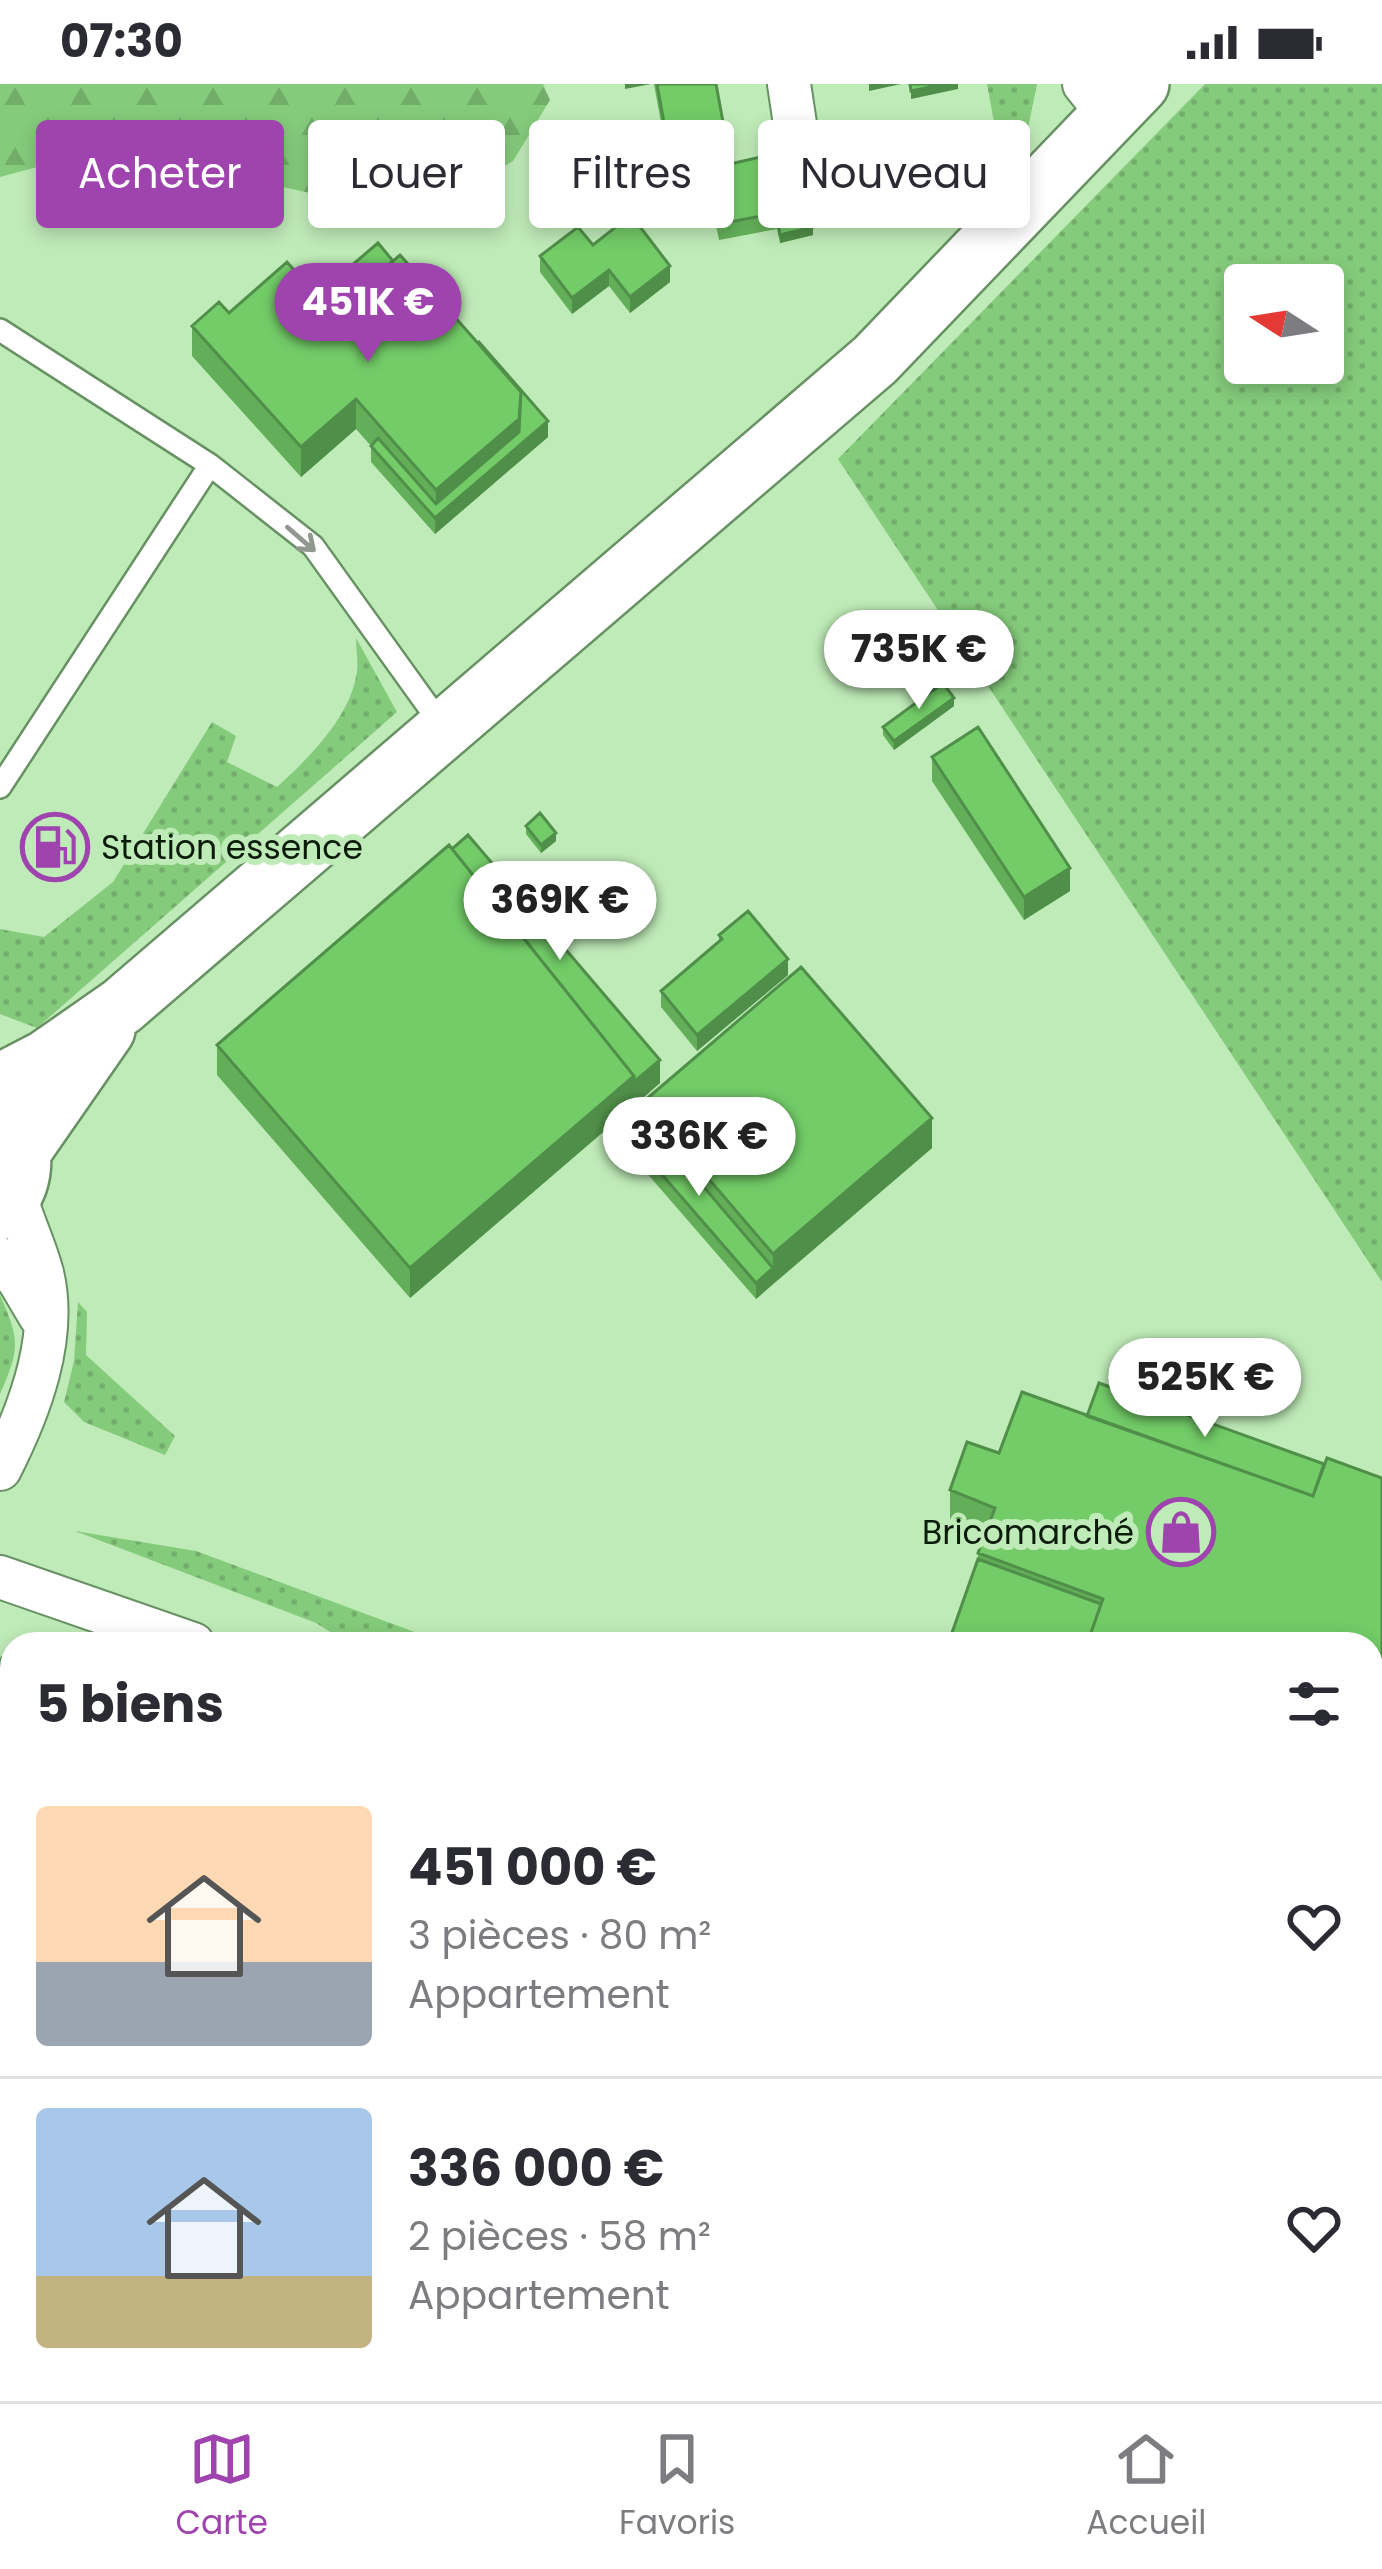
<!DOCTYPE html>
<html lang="fr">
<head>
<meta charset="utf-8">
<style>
	body { margin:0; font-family:Poppins,sans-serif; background:#f2f2f3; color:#2b2b33; height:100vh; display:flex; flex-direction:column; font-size:45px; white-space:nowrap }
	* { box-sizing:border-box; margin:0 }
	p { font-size:39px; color:#7c7c81 }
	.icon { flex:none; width:66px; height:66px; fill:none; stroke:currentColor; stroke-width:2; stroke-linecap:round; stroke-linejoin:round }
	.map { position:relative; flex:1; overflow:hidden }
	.details { position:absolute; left:0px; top:1548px; width:1383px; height:771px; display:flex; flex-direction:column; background:#fff; border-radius:36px 36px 0 0; box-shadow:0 6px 18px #0003 }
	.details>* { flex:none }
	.hud { position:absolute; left:36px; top:36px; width:1311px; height:108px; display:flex; gap:24px }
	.needle { width:78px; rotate:282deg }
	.fabs { position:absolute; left:1224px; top:180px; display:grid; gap:24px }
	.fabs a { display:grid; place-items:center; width:120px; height:120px; border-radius:12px; background:#fff; box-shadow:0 6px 18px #0003; font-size:60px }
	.price { position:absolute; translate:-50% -102px; padding:0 27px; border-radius:42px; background:#fff; color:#222; font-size:39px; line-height:78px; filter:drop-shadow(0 3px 6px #0008) }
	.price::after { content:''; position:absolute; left:50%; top:72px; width:36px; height:27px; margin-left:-18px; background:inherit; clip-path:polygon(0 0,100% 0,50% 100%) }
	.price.active { background:#9f43ae; color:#fff }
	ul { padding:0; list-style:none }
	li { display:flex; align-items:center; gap:36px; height:300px; padding:0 36px }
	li+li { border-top:3px solid #e1e1e2 }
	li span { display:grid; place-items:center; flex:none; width:336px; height:240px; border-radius:12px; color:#555 }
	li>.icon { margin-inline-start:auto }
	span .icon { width:144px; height:144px; fill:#fffc; stroke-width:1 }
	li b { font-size:51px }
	h2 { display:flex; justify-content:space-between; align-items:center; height:144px; padding:0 36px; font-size:51px }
	.pill { padding:0 42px; border-radius:12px; background:#fff; box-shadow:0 6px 18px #0003; font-size:42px; line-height:108px }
	.pill.active { background:#9f43ae; color:#fff }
	.status { display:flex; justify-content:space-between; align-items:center; height:84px; padding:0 60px; background:#fff; direction:ltr }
	.status svg { height:33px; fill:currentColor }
	.tabs { display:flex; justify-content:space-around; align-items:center; height:168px; border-top:3px solid #e1e1e2; background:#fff; font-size:33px; color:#7c7c81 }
	.tabs a { display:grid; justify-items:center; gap:6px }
	.tabs .active { color:#9f43ae }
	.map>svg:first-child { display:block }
</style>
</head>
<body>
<div class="status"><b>07:30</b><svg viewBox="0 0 49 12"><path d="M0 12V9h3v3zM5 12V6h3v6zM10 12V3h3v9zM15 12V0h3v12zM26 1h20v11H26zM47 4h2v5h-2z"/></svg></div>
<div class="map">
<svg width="1382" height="2317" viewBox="0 0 1382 2317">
	<defs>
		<pattern id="grass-dots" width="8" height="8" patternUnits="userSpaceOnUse" patternTransform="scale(3)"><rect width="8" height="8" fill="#85cb7c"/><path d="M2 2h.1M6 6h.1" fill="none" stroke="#72ae6a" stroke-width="1.8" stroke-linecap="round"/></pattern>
		<pattern id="forest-firs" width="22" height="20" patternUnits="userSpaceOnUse" patternTransform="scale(3)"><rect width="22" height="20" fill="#85cb7c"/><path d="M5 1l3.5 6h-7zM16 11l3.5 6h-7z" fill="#72ae6a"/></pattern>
	</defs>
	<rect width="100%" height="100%" fill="#bfebb8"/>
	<!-- grass -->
	<path fill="url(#grass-dots)" fill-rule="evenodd" d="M987 0H1037L1026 54 1002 81Z
		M1205 0H1382V1198L838 375ZM1245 201H1323V279H1245Z
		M356 554 397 628 37 944 0 930V845L44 853 113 798 212 638 236 652 227 678 277 703C308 675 348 635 356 593 359 581 356 566 356 554Z
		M0 1211C20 1257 20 1264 0 1310Z
		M78 1218 87 1228 86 1271 175 1352 165 1371 84 1338 64 1318 74 1277Z
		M75 1447 196 1467 447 1560H349L316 1539Z"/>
	<!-- forest -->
	<path fill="url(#forest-firs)" d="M0 0H543L550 16 513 77 417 133 108 64 0 93Z"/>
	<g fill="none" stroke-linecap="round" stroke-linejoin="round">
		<!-- service casing -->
		<g stroke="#679162" stroke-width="26">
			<path id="service" d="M0 246 210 381 0 703
				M210 381 313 462 443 643"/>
		</g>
		<!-- minor casing -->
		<g stroke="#679162" stroke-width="46">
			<path id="minor" d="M789 0 797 53
				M1084 0 1108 30
				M0 1175 18 1195 40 1232
				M0 1385C29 1328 58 1254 42 1189 35 1162 22 1137 15 1110
				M0 1493 193 1560
				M1371 1968 1382 1972"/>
		</g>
		<!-- secondary casing -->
		<g stroke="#679162" stroke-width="62">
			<path id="secondary" d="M0 999 46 975 122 922 875 276 1140 0
				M22 1067 106 946
				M0 1127C26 1102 29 1066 7 1037"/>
		</g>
		<!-- service -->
		<use href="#service" stroke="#fff" stroke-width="21"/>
		<!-- minor -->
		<use href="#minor" stroke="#fff" stroke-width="42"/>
		<!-- secondary -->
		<use href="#secondary" stroke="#fff" stroke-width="57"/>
	</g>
	<!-- wall -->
	<path fill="#63af59" d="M654 0H716L723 54 666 66Z
		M795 57 864 118 810 130 813 151 780 159 777 145 719 156 708 101V85L775 117 804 111 795 73Z
		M593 161 670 198 630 229 609 202 572 230 540 188V172Z
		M317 211 548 353 435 450 371 378V362L356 345 301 393 192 272V242L229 229Z
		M954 622 894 666 883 651V643Z
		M932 673 1070 807 1024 836 932 697Z
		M526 742 556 757 541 769 526 750Z
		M719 851 788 891 697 967 661 923V907L719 858Z
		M217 961 660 999 410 1214 217 991Z
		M643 1018 932 1064 756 1215 625 1064V1048L643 1032Z
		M1087 1332 1324 1380 1382 1394V1699L1371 1695V1560H948L978 1475V1469L985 1450 950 1436V1406L999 1369Z
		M12 1578V1648L0 1643V1580Z
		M12 1694V1760L5 1757 0 1769 6 1709Z"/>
	<!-- shaded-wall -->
	<path fill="#508f49" d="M625 0H651L625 5Z
		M869 0H901L869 7Z
		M944 0H958V5L911 15V7Z
		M723 38V54L666 66V50Z
		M864 102V118L808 130V114Z
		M813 143V151L780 159V151Z
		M670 182V198L630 229V213Z
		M609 186V202L572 230V214Z
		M521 308 548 337V353L435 450 436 406Z
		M356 315V345L301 393V363Z
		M954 614V622L894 666V657Z
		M556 749V757L541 769V761Z
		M1070 784V807L1024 836V813Z
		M788 875V891L697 967V951Z
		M660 976V999L410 1214V1184L634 992Z
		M932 1034V1064L773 1200V1170Z
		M773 1184V1200L756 1215V1199Z
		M5 1741V1757L0 1769V1753Z"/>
	<!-- building -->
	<path fill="#73cc68" stroke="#508f49" stroke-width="3" d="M657 0H716L723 38 666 50Z
		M910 0H944L911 7Z
		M852 45 864 102 808 114 795 57Z
		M765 72 777 129 719 140 708 85Z
		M806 111 813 143 780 151 775 117Z
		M631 131 670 182 630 213 609 186 572 214 540 172 578 143 593 161Z
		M378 159 393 177 333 229 317 211Z
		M400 171 521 308 519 335 436 406 356 315 301 363 192 242 219 218 229 229 287 178 333 229Z
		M478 257 548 337 435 434 371 362 378 354 436 420 519 348 521 308Z
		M943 599 954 614 894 657 883 643Z
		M978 643 1070 784 1024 813 932 673Z
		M540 729 556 749 541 761 526 742Z
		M468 751 660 976 634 998V992L452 765Z
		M449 761 634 992 410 1184 217 961Z
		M748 827 788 875 697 951 661 907 722 855 719 851Z
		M801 883 932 1034 773 1170 643 1018Z
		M643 1032 773 1184 756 1199 625 1048Z
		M1099 1299 1324 1380 1313 1412 1087 1332Z
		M1022 1308 1313 1412 1327 1374 1382 1394V1669L1371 1665V1560H1087L1103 1515 978 1469 995 1424 950 1406 967 1358 999 1369Z
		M978 1475 1101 1520 1087 1560H948Z
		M2 1574 12 1578V1632L0 1627V1580Z
		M12 1694V1744L5 1741 0 1753V1722Z"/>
	<!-- one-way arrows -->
	<defs><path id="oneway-shaft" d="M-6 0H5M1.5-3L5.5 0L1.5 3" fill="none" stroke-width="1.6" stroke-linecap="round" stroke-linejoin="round" transform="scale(3)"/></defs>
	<use stroke="#919890" href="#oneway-shaft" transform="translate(301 455) rotate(41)"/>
	<!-- icons -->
	<defs>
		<g id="fuel-ring" transform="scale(3.45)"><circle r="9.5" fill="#bfebb8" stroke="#9f43ae" stroke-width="1.5"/><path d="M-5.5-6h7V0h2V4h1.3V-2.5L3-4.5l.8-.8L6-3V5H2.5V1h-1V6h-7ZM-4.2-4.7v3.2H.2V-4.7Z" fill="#9f43ae"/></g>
		<g id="shop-ring" transform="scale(3.45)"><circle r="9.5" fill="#bfebb8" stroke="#9f43ae" stroke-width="1.5"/><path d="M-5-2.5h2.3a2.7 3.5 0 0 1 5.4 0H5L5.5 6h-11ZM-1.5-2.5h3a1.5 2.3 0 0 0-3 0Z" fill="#9f43ae"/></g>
	</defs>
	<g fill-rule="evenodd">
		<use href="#fuel-ring" x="55" y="763"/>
		<use href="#shop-ring" x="1181" y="1448"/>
	</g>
	<g text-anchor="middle" stroke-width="12" stroke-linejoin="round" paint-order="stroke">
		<!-- poi labels -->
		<g font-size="33" fill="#0b1b09" stroke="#bfebb8" text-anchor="start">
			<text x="101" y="775">Station essence</text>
			<text x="1134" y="1460" text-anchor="end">Bricomarché</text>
		</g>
	</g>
</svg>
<div class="fabs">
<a><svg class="needle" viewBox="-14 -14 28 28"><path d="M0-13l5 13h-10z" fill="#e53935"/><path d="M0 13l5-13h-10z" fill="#7c7c81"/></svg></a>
</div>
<b class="price active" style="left:368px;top:281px">451K €</b>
<b class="price" style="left:919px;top:628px">735K €</b>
<b class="price" style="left:560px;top:879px">369K €</b>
<b class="price" style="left:699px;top:1115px">336K €</b>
<b class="price" style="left:1205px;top:1356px">525K €</b>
<div class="hud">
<a class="pill active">Acheter</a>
<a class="pill">Louer</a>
<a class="pill">Filtres</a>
<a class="pill">Nouveau</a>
</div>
<section class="details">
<h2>5 biens<svg class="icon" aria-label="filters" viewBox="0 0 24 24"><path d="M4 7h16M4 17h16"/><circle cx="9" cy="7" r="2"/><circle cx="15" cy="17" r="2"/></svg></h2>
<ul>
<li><span style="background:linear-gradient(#ffd9b3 65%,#9aa5b1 0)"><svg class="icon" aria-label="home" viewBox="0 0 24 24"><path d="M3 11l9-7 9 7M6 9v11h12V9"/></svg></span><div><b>451 000 €</b><p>3 pièces · 80 m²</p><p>Appartement</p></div><svg class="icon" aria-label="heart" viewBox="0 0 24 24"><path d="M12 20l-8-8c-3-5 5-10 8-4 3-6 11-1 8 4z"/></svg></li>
<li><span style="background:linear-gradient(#a9c7e8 70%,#c2b280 0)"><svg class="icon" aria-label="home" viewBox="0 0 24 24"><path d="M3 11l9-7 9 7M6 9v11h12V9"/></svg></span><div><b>336 000 €</b><p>2 pièces · 58 m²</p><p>Appartement</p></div><svg class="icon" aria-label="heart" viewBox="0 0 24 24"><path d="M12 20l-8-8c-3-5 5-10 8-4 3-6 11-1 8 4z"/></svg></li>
</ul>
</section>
</div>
<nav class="tabs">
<a class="active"><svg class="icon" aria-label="map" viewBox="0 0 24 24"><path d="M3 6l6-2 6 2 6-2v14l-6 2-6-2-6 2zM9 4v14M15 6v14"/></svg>Carte</a>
<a><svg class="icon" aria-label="saved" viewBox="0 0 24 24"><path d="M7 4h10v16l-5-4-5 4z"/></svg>Favoris</a>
<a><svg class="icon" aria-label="home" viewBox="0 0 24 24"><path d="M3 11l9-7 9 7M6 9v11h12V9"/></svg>Accueil</a>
</nav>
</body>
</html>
